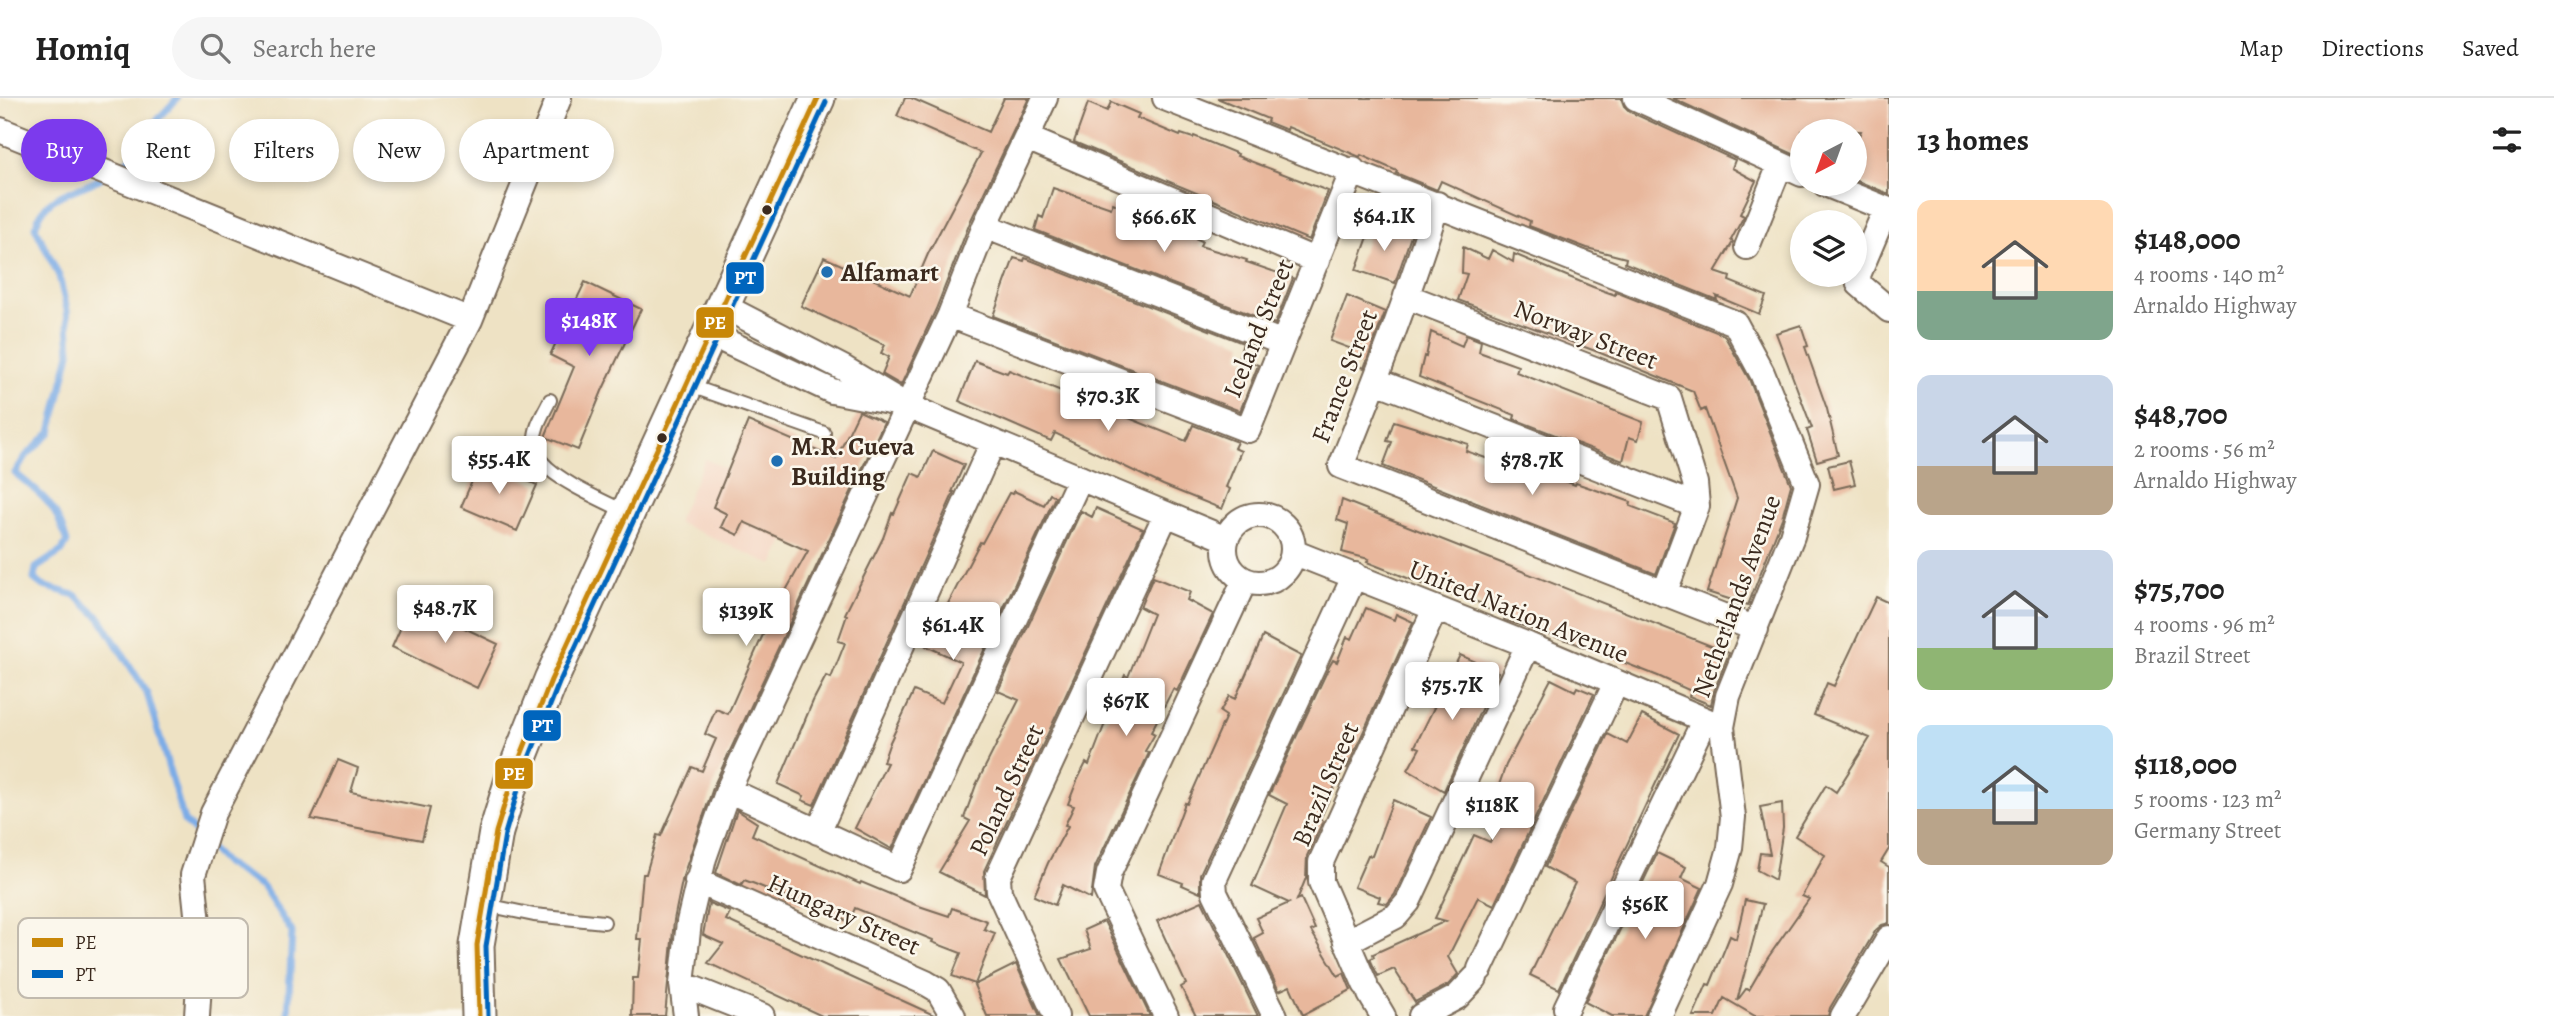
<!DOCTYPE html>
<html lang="en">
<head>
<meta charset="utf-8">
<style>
	body { margin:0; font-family:Alegreya,serif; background:#f6f6f6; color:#222; height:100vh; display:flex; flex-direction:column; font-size:26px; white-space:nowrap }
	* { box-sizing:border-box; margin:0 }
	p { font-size:23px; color:#767676 }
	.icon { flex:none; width:38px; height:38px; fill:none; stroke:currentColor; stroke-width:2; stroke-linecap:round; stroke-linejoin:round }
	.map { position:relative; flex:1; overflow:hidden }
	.side { display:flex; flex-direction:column; background:#fff; width:665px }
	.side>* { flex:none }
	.hud { position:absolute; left:21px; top:21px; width:665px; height:63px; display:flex; gap:14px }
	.needle { width:46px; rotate:221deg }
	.fabs { position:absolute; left:1790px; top:21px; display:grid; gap:14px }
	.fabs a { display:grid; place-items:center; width:77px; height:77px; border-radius:50%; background:#fff; box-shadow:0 4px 10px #0003; font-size:35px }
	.price { position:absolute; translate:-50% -60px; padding:0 16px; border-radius:7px; background:#fff; color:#222; font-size:23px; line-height:46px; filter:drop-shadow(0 2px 4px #0008) }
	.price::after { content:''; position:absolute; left:50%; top:42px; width:21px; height:16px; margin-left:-10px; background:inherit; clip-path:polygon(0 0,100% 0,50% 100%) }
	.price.on { background:#7c3aed; color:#fff }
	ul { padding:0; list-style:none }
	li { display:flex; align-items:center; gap:21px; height:175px; padding:0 28px }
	li span { display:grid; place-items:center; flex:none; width:196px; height:140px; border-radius:14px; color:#555 }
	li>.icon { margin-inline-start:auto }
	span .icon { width:84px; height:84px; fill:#fffc; stroke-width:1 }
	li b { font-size:30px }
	h2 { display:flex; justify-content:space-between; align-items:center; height:84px; padding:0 28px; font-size:30px }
	.chip { padding:0 24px; border-radius:32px; background:#fff; box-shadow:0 4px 10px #0003; font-size:24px; line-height:63px }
	.chip.on { background:#7c3aed; color:#fff }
	header { display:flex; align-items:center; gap:42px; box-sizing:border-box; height:98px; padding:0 35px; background:#fff; border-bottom:2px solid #e0e0e0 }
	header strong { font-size:33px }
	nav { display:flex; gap:38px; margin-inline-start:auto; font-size:24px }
	.search { width:490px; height:63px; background:#f6f6f6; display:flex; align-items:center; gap:18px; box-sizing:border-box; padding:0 24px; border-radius:38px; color:#767676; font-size:26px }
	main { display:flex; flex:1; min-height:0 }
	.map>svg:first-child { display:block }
</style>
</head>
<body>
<header>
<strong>Homiq</strong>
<div class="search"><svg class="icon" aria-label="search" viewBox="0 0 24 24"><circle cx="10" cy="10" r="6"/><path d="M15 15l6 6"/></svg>Search here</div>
<nav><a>Map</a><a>Directions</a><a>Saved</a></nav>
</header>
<main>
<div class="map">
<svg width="1889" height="918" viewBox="0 0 1889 918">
	<rect width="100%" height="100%" fill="#fbf7ec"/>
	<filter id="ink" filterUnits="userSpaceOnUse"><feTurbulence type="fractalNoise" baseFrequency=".0143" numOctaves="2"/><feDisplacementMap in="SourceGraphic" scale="14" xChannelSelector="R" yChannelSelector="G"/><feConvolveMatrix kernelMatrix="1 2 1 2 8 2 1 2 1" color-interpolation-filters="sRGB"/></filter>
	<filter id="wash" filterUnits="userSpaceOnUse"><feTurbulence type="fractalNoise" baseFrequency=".00686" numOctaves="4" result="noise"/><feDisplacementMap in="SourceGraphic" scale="28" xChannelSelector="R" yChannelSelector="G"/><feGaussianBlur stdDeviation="1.57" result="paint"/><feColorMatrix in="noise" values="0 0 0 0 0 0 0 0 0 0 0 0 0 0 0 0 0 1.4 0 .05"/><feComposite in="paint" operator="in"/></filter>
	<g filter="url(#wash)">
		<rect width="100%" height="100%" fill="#eee2c4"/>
		<!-- built -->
		<path fill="#f4d3c0" d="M705 361 801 404 773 467 677 424Z"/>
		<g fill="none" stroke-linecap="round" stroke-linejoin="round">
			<!-- stream -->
			<path stroke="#7bace6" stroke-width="7" d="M114 72C136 60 136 48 150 30 159 19 169 11 177 0
				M101 80C72 97 47 92 35 129L59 178 67 212 70 255 51 334 26 358 15 375C44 399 56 406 67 444L62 453 36 470 34 481 43 488 75 497 100 520 147 595 184 723 199 738
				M207 747 223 764 262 788 292 834 288 918"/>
		</g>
		<g id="blocks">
			<!-- building -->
			<path fill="#e8b79c" d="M905 0H911L988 34 1004 0H1029L971 122 936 211 901 287 882 276 889 259 881 255 885 247 801 208 824 159 910 198 928 156 981 55 897 18Z
				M1217 0H1621L1624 8 1630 14 1735 62 1732 70 1756 83 1740 116 1744 118 1731 142 1733 144 1715 174 1730 179 1729 183 1766 198 1759 216 1716 198 1717 202 1625 165 1626 160 1587 150 1529 128 1530 123 1441 83 1437 92 1396 75 1397 73 1361 57 1360 59 1288 29 1287 32 1267 24 1268 21Z
				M1672 0H1889V96L1855 82V47L1861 33H1802V60Z
				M1111 4 1139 16 1137 20 1180 38 1181 36 1193 40 1194 38 1238 56 1237 58 1328 93 1309 142 1074 44 1088 5 1107 13Z
				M1053 90 1111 110 1113 105 1202 143 1200 148 1247 162 1246 164 1293 180 1275 226 1035 132 1039 118 1043 120Z
				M1372 128 1412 135 1395 185 1356 172Z
				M1463 149 1488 161 1492 152 1513 164 1514 156 1593 189 1615 197 1616 194 1724 237 1749 281 1791 387 1782 420 1748 507 1707 494 1737 400 1705 311 1701 313 1693 293 1598 254 1458 202 1467 176 1462 175Z
				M1014 160 1024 163 1025 160 1243 245 1239 259 1258 267 1240 313 993 218Z
				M585 184 641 211 602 293 578 352 545 339 574 269 550 257Z
				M1347 198 1385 214 1364 270 1348 264 1352 251 1330 243Z
				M1801 227 1808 248 1805 249 1827 311 1838 357 1817 363 1807 332 1812 330 1776 235Z
				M1431 234 1462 248 1466 237 1481 243 1479 254 1518 268 1516 274 1643 324 1638 342 1629 339 1623 363 1514 321 1515 317 1419 279 1424 258 1426 259Z
				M975 263 1007 275 1009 272 1186 343 1193 327 1237 344 1234 350 1241 353 1226 389 1230 391 1222 411 1163 387 1055 335 1051 343 959 303Z
				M859 313 884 324 714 687 683 778 674 822 665 918H632L633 880H638L642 841H637L643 776H646L657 737 661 738 692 669 702 673 716 641 705 636 716 611 728 616 769 523 808 453 744 424 738 437 721 429 727 416 713 409 748 323 836 361Z
				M1394 323 1468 346 1466 353 1505 367 1506 360 1527 366 1526 368 1575 387 1576 385 1631 404 1630 408 1675 425 1656 476 1383 368 1392 344 1387 343Z
				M933 353 964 367 952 394H954L814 707 802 702 804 698 778 686 813 603 826 578 831 580 845 545 838 543 847 517 845 516 883 440 892 415 894 416 912 375 921 379Z
				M481 362 537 387 517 433 461 409Z
				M1849 363 1855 386 1834 391 1828 368Z
				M1014 393 1044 407 1050 396 1055 399 892 751 855 730 887 665 883 664 890 644 914 593 942 605 961 564 926 548 980 444 982 445 1009 395 1013 396Z
				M1342 402 1729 555 1714 593 1711 607 1689 598 1691 593 1658 578 1572 544 1504 522 1506 517 1480 508V505L1440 493 1367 464 1369 461 1342 454 1348 426 1337 422Z
				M1096 410 1143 431 984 773 985 797 939 774 970 723 964 720 976 687 1019 602 998 593 1081 413 1092 419Z
				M1153 479 1190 494 1187 502 1213 516 1177 593 1173 591 1151 634 1155 636 1145 653 1149 655 1095 769 1091 801 1063 787 1055 807 1034 798 1048 765 1068 728 1065 727 1074 708 1068 706 1077 683 1086 665 1089 667 1114 602 1125 577 1128 579 1153 516 1140 509Z
				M1876 499 1889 505V751L1881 764 1889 769V825L1882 827 1876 832 1830 910 1828 918H1755L1724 900 1716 918H1693L1707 886 1710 887 1730 838 1736 841 1745 802 1763 806 1737 903 1746 891 1749 892 1767 861 1809 801 1802 798 1825 757 1795 738 1826 687 1836 694 1870 640 1814 617 1827 585 1834 588Z
				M412 505 498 546 477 590 392 549Z
				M1366 510 1394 522 1396 516 1413 524 1347 670 1344 668 1320 721 1323 723 1307 758 1306 780 1297 802 1301 800 1315 831 1311 833 1338 878 1344 875 1351 892 1303 917 1290 888 1279 893 1254 840 1263 835 1256 820 1289 805 1252 788 1287 706 1269 697 1329 569 1333 562 1337 564 1347 539 1352 541Z
				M1263 538 1301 558 1200 776V795L1182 787 1183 785 1159 776 1185 705 1187 706 1226 618 1220 614 1229 598 1235 601Z
				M1460 557 1498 574 1444 693 1408 672 1420 650 1415 648Z
				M1551 581 1575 593 1577 589 1594 596 1494 807 1478 799 1448 859 1458 876 1448 887 1415 904 1394 871 1378 878 1370 861 1374 859 1373 856 1446 823 1435 820 1474 737 1490 744 1500 725 1488 718 1506 667Z
				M1642 617 1679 636 1559 891 1530 877 1575 785 1545 769 1608 636 1627 646Z
				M338 662 358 670 351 694 430 710 422 742 311 721Z
				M1393 702 1431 719 1395 796 1387 806 1378 804 1380 799 1354 789 1368 757 1372 758Z
				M1782 705 1783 730 1775 782 1757 772 1760 755 1770 756 1760 709Z
				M737 712 757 725 752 737 860 786 861 784 916 807 949 818 952 810 987 823 984 831 995 835 975 886 952 878 961 855 932 844 933 842 855 810 849 824 804 804 803 806 755 786 744 782 741 787 716 775Z
				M1657 755 1686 769 1681 780 1702 790 1644 918H1612L1585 904Z
				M1202 803 1258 918H1196L1181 889 1186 886 1157 823Z
				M709 805 730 814 726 822 936 918H822L708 865 723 846 703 837Z
				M1104 823 1150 918H1089L1061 861 1091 851 1084 832Z
				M1016 866 1040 918H987L974 887Z"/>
		</g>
	</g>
	<g filter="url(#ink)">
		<use href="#blocks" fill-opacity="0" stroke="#7a6a58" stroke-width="2"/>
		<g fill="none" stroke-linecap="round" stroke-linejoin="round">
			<!-- service casing -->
			<g stroke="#7a6a58" stroke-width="16">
				<path id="service" d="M688 287 824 335
					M550 302C544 315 534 329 535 343 535 350 537 359 542 364 559 384 604 403 628 415
					M486 807 534 817 604 824"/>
			</g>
			<!-- minor casing -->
			<g stroke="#7a6a58" stroke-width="28">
				<path id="minor" d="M1165 0 1735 225 1762 275 1807 386 1792 438 1728 598 1722 629 1733 719 1730 750 1720 786 1659 918
					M1636 0 1802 76
					M0 32 470 222 559 0
					M1027 40 1317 163
					M1825 86 1889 112
					M1437 106C1410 195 1376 282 1341 368L1756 531
					M1886 111 1858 177 1859 186 1889 212
					M985 128 1283 245
					M1747 149 1780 67
					M1406 198 1669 300 1695 385 1697 408 1664 496
					M723 208 845 271 907 308 1226 441
					M950 217 1248 332 1353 72
					M710 236 832 293 889 304
					M1376 283 1697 408
					M1225 451a34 34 0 1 1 68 0a34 34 0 1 1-68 0Z
					M1293 454 1528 547 1722 629
					M728 692 899 771 1080 380
					M818 734 993 344
					M697 783 926 885 938 892 953 918
					M1346 844 1396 818 1408 804 1528 547
					M1480 871 1616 585
					M682 886 762 918
					M1365 886 1321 784V764L1435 511
					M1370 896 1383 918
					M1566 910 1704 623
					M197 918 201 854 193 777 213 715 470 222
					M686 918 682 886 689 824 704 760 728 692 950 217 985 128 1045 0
					M1056 918 999 794 998 779 1166 416
					M1166 918 1106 792 1109 775 1245 482
					M1275 918 1215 795 1214 782 1355 477
					M1421 918 1457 899 1475 880
					M1843 918 1889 840"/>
			</g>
			<!-- secondary casing -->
			<g stroke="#7a6a58" stroke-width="37">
				<path id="secondary" d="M479 918 477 847 496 734 515 672 551 582 818 0"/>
			</g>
			<!-- service -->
			<use href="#service" stroke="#fff" stroke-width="12"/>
			<!-- minor -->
			<use href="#minor" stroke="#fff" stroke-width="24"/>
			<!-- secondary -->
			<use href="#secondary" stroke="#fff" stroke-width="33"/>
			<!-- bus-1 casing -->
			<g stroke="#fbf7ec" stroke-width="10">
				<path id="bus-1" d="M479 918 477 847 496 734 515 672 551 582 818 0"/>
			</g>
			<!-- bus-2 casing -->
			<g stroke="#fbf7ec" stroke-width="10">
				<path id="bus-2" d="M488 918 486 848 505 736 523 675 559 585 826 4"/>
			</g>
			<!-- bus-1 -->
			<use href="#bus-1" stroke="#c88708" stroke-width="5"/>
			<!-- bus-2 -->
			<use href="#bus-2" stroke="#0065bd" stroke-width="5"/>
		</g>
	</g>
	<!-- markers -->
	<g fill="#3b2a1e" stroke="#fbf7ec" stroke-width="2.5">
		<circle cx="767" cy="112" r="6"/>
		<circle cx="662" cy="340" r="6"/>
	</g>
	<g fill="#1f6fb2" stroke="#fbf7ec" stroke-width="2.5">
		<circle cx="827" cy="174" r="7"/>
		<circle cx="777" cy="363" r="7"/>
	</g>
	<g text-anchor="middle" stroke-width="5" stroke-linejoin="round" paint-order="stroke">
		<!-- poi labels -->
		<g font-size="26" font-weight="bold" fill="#3b2a1e" stroke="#fbf7ec" text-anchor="start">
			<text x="841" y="183">Alfamart</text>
			<text x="791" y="357">M.R. Cueva<tspan x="791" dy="30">Building</tspan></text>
		</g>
		<!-- street labels -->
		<g font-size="26" fill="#3b2a1e" stroke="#fbf7ec">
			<text transform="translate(1258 230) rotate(-68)" y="9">Iceland Street</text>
			<text transform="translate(1586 236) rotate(21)" y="9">Norway Street</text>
			<text transform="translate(1344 278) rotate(-69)" y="9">France Street</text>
			<text transform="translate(1736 498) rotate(-70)" y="9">Netherlands Avenue</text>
			<text transform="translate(1519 513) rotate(22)" y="9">United Nation Avenue</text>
			<text transform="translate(1325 686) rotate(-67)" y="9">Brazil Street</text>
			<text transform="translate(1006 692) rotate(-65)" y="9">Poland Street</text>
			<text transform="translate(844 816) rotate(24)" y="9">Hungary Street</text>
		</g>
	</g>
	<!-- legend -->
	<rect x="18" y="820" width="230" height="80" rx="10" fill="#fbf7ec" stroke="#c1baae" stroke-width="2"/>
	<rect x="32" y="840" width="31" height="9" fill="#c88708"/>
	<rect x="32" y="872" width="31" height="8" fill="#0065bd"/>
	<g font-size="19" fill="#3b2a1e">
		<text x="75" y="851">PE</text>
		<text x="75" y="883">PT</text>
	</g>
	<g stroke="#fbf7ec" stroke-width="2.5">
		<rect x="725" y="163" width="40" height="34" rx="7" fill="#0065bd"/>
		<rect x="695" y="208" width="40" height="33" rx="7" fill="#c88708"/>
		<rect x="522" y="611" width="40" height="33" rx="7" fill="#0065bd"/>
		<rect x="494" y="659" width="40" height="33" rx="7" fill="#c88708"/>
	</g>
	<g font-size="19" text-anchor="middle" font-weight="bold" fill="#fff">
		<text x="745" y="186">PT</text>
		<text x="715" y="231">PE</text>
		<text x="542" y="634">PT</text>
		<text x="514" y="682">PE</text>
	</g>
</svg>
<div class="fabs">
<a><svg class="needle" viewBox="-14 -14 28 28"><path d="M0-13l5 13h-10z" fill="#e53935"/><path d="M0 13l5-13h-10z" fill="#767676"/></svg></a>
<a><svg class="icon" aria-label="layers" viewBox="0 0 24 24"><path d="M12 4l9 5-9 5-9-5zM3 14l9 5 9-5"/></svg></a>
</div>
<b class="price" style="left:1384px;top:155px">$64.1K</b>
<b class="price" style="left:1164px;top:156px">$66.6K</b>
<b class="price on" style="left:589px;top:260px">$148K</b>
<b class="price" style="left:1108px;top:335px">$70.3K</b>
<b class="price" style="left:499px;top:398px">$55.4K</b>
<b class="price" style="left:1532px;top:399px">$78.7K</b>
<b class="price" style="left:445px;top:547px">$48.7K</b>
<b class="price" style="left:746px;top:550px">$139K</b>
<b class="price" style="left:953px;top:564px">$61.4K</b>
<b class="price" style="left:1452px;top:624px">$75.7K</b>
<b class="price" style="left:1126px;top:640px">$67K</b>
<b class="price" style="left:1492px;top:744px">$118K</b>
<b class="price" style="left:1645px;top:843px">$56K</b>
<div class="hud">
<a class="chip on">Buy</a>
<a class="chip">Rent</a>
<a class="chip">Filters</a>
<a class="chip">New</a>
<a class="chip">Apartment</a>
</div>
</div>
<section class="side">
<h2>13 homes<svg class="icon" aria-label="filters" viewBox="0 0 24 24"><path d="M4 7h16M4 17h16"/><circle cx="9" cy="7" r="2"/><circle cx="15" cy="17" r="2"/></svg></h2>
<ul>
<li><span style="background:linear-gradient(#ffd9b3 65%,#7fa58c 0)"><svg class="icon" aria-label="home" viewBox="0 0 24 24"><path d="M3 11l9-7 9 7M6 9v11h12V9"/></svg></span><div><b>$148,000</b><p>4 rooms · 140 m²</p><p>Arnaldo Highway</p></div></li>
<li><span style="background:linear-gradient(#c9d6e8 65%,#b9a48a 0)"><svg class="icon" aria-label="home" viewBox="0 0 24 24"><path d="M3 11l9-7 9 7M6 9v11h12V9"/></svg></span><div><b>$48,700</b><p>2 rooms · 56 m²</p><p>Arnaldo Highway</p></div></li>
<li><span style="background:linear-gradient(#c9d6e8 70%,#8fb573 0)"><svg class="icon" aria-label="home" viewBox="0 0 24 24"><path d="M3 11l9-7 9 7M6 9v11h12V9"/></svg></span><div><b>$75,700</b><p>4 rooms · 96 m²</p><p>Brazil Street</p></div></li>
<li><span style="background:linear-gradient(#bfe0f5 60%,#b9a48a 0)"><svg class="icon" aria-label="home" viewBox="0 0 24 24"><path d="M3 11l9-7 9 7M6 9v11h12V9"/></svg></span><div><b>$118,000</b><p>5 rooms · 123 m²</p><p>Germany Street</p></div></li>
</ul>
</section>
</main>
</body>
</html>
